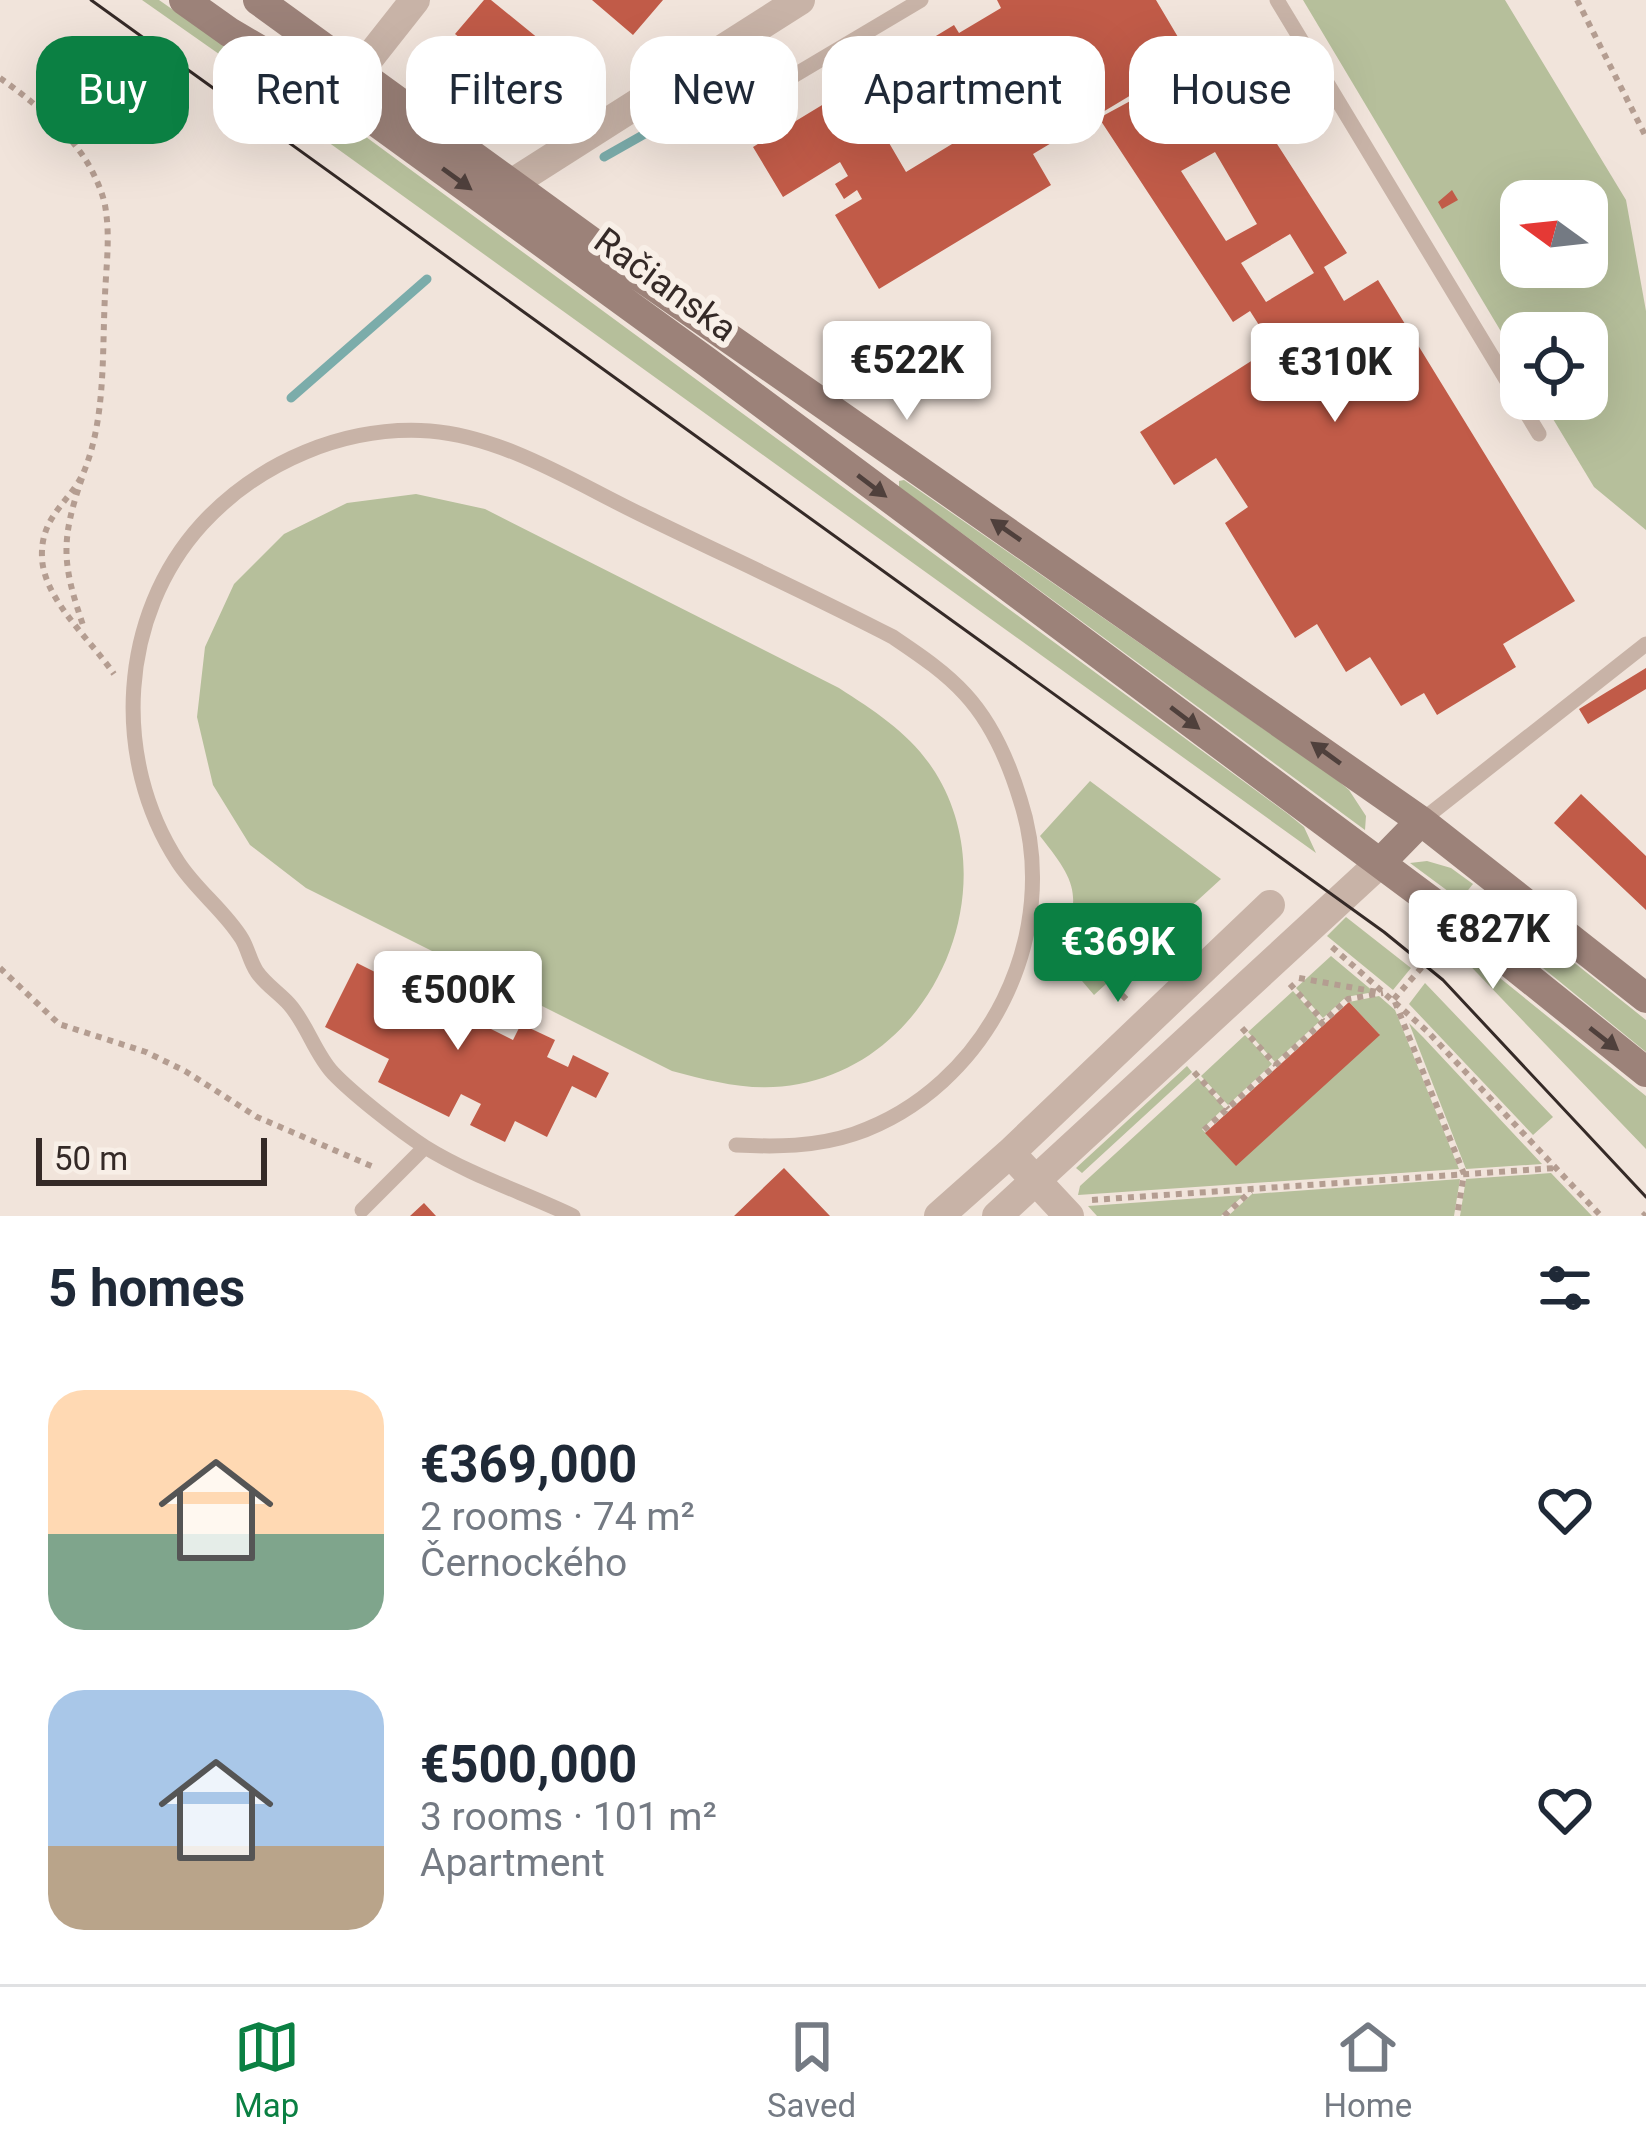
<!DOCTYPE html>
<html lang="en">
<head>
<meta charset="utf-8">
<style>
	body { margin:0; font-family:Roboto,sans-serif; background:#f6f6f7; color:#1f2937; height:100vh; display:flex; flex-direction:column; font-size:45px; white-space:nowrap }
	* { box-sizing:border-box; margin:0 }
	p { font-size:39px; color:#747a83 }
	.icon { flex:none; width:66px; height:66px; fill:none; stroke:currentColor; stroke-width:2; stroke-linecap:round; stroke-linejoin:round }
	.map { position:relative; height:1216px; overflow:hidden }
	.panel { display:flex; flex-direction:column; background:#fff; flex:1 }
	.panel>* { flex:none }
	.banner { position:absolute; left:36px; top:36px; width:1575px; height:108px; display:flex; gap:24px }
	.needle { width:78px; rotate:285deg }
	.fabs { position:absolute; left:1500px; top:180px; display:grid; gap:24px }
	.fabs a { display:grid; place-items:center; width:108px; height:108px; border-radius:24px; background:#fff; box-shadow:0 12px 48px #0002; font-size:60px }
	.scale { position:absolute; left:36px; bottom:30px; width:231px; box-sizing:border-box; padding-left:12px; border:6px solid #352a27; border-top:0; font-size:33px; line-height:42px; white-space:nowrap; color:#352a27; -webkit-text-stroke:9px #f8efe7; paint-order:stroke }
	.price { position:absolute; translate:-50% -102px; padding:0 27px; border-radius:12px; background:#fff; color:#222; font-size:39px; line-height:78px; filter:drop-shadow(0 3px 6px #0008) }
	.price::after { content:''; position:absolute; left:50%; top:72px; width:36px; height:27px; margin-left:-18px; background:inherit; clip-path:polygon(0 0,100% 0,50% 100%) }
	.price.on { background:#0b8043; color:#fff }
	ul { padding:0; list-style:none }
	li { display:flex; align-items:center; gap:36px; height:300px; padding:0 48px }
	li span { display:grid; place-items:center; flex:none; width:336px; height:240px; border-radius:36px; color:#555 }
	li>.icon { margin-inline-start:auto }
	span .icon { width:144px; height:144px; fill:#fffc; stroke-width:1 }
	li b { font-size:51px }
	h2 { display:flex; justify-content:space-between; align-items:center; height:144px; padding:0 48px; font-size:51px }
	.tag { padding:0 42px; border-radius:36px; background:#fff; box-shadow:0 12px 48px #0002; font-size:42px; line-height:108px }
	.tag.on { background:#0b8043; color:#fff }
	.dock { display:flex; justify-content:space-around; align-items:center; height:168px; border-top:3px solid #e0e1e3; background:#fff; font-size:33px; color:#747a83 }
	.dock a { display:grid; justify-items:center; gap:6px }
	.dock .on { color:#0b8043 }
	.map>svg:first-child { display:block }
</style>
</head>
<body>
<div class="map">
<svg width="1646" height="1216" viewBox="0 0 1646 1216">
	<rect width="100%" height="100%" fill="#f1e4db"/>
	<!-- green -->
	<path fill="#b6bf9b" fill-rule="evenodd" d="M142 0H159L242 58 343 120 1288 814 1304 827 1316 853 328 142 333 134Z
		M1303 0H1505L1626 200 1646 311V530L1594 487 1541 399H1587V333H1521V365ZM1521 201H1587V267H1521Z
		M904 480 1336 779 1349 790 1366 816 1365 830 899 487V481Z
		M416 494 485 509 839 688C876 712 911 734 935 772 1008 889 934 1059 799 1084 754 1093 714 1082 672 1071L306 888 250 845 213 785 197 717 205 647 234 584 284 534 347 503Z
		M1090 781 1221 879 1094 995 1059 954C1082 895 1078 884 1040 836Z
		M1427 861 1451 868 1473 884 1460 900 1410 863Z
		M1492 897 1646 1020V1052L1478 915Z
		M1346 917 1411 968 1393 990 1327 936Z
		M1459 945 1646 1096V1149L1455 950Z
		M1331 956 1374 992 1346 997 1323 1018 1296 988Z
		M1425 983 1553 1117 1533 1135 1409 1004Z
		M1293 991 1320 1021 1275 1062 1248 1032Z
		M1379 996 1395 1010 1459 1169 1078 1195 1080 1186 1198 1078 1224 1108 1202 1129 1236 1165 1379 1034 1349 1002Z
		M1409 1023 1423 1037 1542 1164 1466 1169Z
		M1245 1035 1272 1064 1228 1105 1201 1076Z
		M1187 1066 1192 1072 1082 1173 1076 1168Z
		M1551 1173 1592 1216H1460L1466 1179Z
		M1460 1179 1454 1216H1228L1252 1194Z
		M1244 1195 1221 1216H1097L1088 1206Z"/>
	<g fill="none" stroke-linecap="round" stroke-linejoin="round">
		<!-- stream -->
		<path stroke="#7bacaa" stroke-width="9" d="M604 157 657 127
			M291 398 427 279"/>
	</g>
	<!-- building -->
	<path fill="#c15b48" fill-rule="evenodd" d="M484 0H491L550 48 519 85 455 34Z
		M592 0H663L633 35Z
		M997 0H1156L1191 59 1033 154 1051 185 879 289 835 215 862 199 857 190 844 199 835 184 848 176 840 162 783 197 753 147 954 25 959 33 1001 8ZM1042 71 1069 116 1026 142 997 97ZM954 94 975 130 906 172 885 136Z
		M1216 49 1347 253 1324 267 1344 301 1378 280 1575 601 1503 644 1516 667 1437 715 1424 693 1401 706 1370 657 1346 672 1317 624 1295 638 1225 523 1248 507 1216 458 1174 485 1140 432 1273 347 1250 311 1233 322 1099 118 1134 99 1158 136 1207 109 1180 68ZM1215 152 1257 224 1226 241 1181 171ZM1290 234 1314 273 1266 302 1241 263Z
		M1452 190 1458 200 1442 209 1438 202Z
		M1646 668V689L1588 724 1579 709Z
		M1581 794 1646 856V910L1554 823Z
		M357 963 417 993 428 970 481 996 469 1018 513 1040 521 1024 555 1040 547 1057 568 1067 573 1055 609 1073 596 1098 572 1086 547 1137 515 1121 505 1142 470 1125 481 1104 461 1094 449 1117 378 1082 389 1059 325 1027Z
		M1349 1002 1380 1035 1236 1166 1205 1133Z
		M784 1168 830 1216H734Z
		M424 1203 436 1216H410Z"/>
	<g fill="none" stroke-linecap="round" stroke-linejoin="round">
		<!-- path -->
		<path stroke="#b49d91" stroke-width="6" stroke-dasharray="6 6" stroke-linecap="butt" d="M1577 0 1646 137
			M0 78C35 103 77 137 95 177 100 187 105 201 106 212 110 239 106 269 105 295 102 352 106 415 85 469 72 502 40 514 42 558 44 600 91 640 114 674
			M82 478C60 542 62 564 84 628
			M1071 944 1128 1001
			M1332 947 1427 1031 1601 1216
			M0 968 59 1024 146 1052 185 1071 257 1117 376 1168
			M1299 978 1377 992
			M1290 984 1323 1021
			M1394 999 1443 943
			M1395 1002 1464 1174 1457 1216
			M1242 1028 1276 1065
			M1194 1072 1228 1109
			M1204 1130 1348 999 1383 993
			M1092 1200 1555 1168
			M1224 1216 1251 1191
			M1643 1216 1646 1213"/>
		<!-- lane -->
		<path stroke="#c8b3a7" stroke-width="15" d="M1277 0 1539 434
			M714 123 921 0
			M1421 821 1646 644
			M362 1210 425 1147
			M573 1216C525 1193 470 1175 425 1147 400 1131 353 1094 333 1073 315 1054 307 1024 289 1004 279 993 265 984 257 972 250 962 248 949 242 939 225 911 196 890 178 862 111 759 119 615 202 524 259 462 345 425 430 431 504 437 574 482 640 514 724 555 810 594 893 637 918 654 944 671 965 694 991 722 1009 763 1020 799 1064 933 988 1088 854 1134 815 1147 776 1147 736 1145"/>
		<!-- street -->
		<path stroke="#c8b3a7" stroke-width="30" d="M359 71 415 0
			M511 184 800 0
			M1010 1153 1270 905
			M939 1216 1010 1153 1069 1216
			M997 1216 1380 863"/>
		<!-- secondary -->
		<path stroke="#9c8279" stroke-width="30" d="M184 0 229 32 349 102 707 362 1459 922 1646 1072
			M258 0 604 251 1421 821 1646 998
			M1380 863 1421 821"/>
		<!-- tram -->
		<path stroke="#352a27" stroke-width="3" d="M91 0 1384 932 1443 980 1646 1197"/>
	</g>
	<!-- one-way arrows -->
	<defs><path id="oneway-solid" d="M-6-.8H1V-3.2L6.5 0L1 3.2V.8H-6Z" transform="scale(3)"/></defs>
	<g fill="#4f403c">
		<use href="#oneway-solid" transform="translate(457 179) rotate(36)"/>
		<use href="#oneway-solid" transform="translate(872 486) rotate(37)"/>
		<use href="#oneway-solid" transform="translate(1006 530) rotate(-145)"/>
		<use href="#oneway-solid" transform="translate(1185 718) rotate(37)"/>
		<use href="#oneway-solid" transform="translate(1326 753) rotate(-144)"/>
		<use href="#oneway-solid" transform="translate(1604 1039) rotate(38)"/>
	</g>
	<g text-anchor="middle" stroke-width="12" stroke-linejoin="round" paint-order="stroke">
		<!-- street labels -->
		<g font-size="36" fill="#352a27" stroke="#f8efe7">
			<text transform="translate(666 284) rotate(36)" y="13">Račianska</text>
		</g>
	</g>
</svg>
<div class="fabs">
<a><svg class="needle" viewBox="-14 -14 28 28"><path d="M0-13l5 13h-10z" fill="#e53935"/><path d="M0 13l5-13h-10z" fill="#747a83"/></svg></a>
<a><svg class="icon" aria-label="locate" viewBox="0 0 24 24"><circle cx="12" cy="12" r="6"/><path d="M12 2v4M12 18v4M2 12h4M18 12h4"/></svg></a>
</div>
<div class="scale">50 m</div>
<b class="price" style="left:907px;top:423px">€522K</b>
<b class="price" style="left:1335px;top:425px">€310K</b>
<b class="price" style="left:1493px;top:992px">€827K</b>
<b class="price on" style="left:1118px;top:1005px">€369K</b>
<b class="price" style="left:458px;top:1053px">€500K</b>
<div class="banner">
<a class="tag on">Buy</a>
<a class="tag">Rent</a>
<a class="tag">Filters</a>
<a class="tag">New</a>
<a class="tag">Apartment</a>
<a class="tag">House</a>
</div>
</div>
<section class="panel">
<h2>5 homes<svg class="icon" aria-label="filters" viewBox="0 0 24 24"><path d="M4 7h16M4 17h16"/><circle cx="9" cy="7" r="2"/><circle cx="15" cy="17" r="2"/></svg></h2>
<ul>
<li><span style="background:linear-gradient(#ffd9b3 60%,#7fa58c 0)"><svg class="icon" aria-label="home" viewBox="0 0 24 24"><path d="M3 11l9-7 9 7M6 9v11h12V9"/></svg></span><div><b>€369,000</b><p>2 rooms · 74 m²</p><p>Černockého</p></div><svg class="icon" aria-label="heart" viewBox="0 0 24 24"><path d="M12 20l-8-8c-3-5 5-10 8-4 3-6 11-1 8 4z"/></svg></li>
<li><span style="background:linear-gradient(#a9c7e8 65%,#b9a48a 0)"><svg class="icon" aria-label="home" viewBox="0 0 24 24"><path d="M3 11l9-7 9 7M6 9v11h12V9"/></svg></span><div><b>€500,000</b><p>3 rooms · 101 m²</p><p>Apartment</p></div><svg class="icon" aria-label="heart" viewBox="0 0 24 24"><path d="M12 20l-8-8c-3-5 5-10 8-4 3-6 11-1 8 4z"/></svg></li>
</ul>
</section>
<nav class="dock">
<a class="on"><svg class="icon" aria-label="map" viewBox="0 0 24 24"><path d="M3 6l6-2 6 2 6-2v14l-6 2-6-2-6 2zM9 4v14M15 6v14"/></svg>Map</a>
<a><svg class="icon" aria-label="saved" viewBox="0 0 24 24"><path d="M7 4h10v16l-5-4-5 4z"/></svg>Saved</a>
<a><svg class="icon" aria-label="home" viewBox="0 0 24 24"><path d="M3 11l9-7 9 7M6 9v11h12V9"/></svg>Home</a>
</nav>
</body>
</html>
